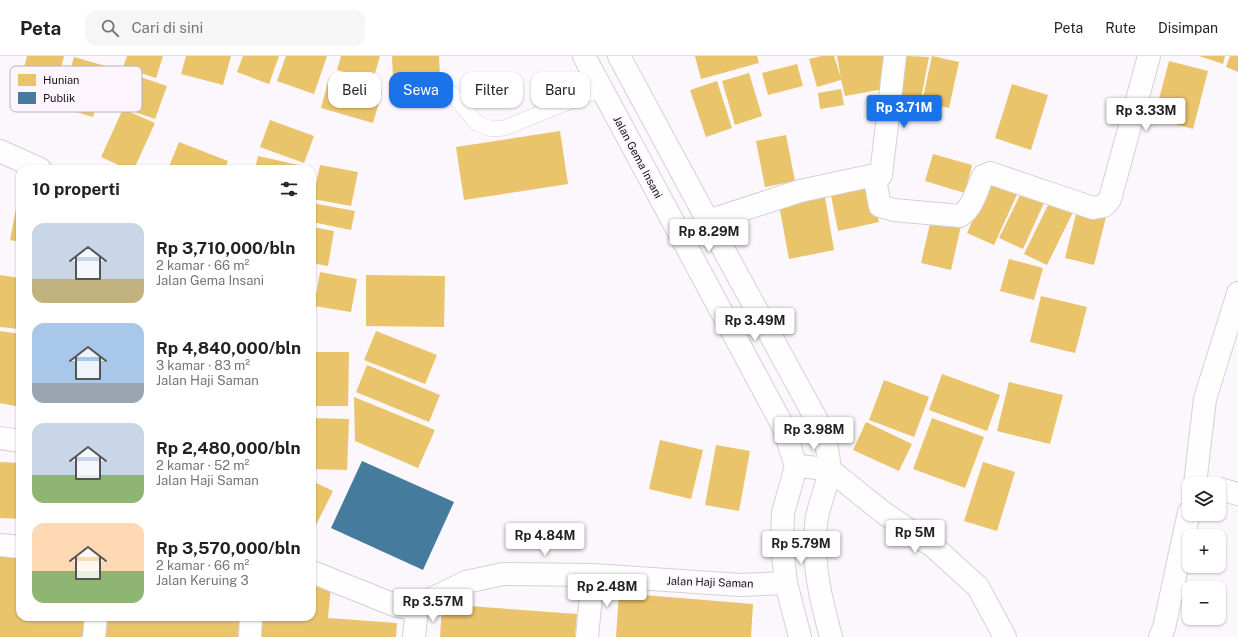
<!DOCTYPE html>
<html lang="id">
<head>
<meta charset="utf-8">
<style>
	body { margin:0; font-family:"Public Sans",sans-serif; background:#f6f6f6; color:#222; height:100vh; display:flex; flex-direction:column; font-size:15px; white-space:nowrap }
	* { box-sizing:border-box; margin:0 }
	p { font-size:13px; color:#767676 }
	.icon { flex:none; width:22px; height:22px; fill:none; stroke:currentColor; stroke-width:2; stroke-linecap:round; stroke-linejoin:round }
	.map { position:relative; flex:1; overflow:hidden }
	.drawer { position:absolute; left:16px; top:109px; width:300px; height:456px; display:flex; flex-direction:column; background:#fff; border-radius:12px; box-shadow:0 1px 3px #0004 }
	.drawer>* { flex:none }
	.top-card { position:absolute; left:328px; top:16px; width:380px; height:36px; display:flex; gap:8px }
	.controls { position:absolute; left:1182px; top:421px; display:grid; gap:8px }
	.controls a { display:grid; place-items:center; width:44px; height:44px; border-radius:8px; background:#fff; box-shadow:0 1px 3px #0004; font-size:20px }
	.price { position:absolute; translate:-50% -34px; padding:0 9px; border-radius:4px; background:#fff; color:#222; font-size:13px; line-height:26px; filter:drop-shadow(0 1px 2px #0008) }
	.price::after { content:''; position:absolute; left:50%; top:24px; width:12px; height:9px; margin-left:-6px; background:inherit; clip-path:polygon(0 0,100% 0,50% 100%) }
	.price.on { background:#1a73e8; color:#fff }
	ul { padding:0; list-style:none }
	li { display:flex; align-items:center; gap:12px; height:100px; padding:0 16px }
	li span { display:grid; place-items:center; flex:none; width:112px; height:80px; border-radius:12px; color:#555 }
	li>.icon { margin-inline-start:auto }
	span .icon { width:48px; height:48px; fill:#fffc; stroke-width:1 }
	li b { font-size:17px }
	h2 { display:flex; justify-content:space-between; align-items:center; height:48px; padding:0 16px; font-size:17px }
	.pill { padding:0 14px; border-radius:12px; background:#fff; box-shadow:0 1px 3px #0004; font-size:14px; line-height:36px }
	.pill.on { background:#1a73e8; color:#fff }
	header { display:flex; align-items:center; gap:24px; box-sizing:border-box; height:56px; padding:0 20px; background:#fff; border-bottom:1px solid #e0e0e0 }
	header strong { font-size:19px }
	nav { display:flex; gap:22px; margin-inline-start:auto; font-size:14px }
	.search { width:280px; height:36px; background:#f6f6f6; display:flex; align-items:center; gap:10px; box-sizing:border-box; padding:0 14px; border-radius:12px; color:#767676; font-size:15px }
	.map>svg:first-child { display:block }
</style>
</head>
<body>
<header>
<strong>Peta</strong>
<div class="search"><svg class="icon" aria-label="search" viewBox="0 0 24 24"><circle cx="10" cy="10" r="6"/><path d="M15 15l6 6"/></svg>Cari di sini</div>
<nav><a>Peta</a><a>Rute</a><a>Disimpan</a></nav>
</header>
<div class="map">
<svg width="1238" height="581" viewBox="0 0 1238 581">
	<rect width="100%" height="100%" fill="#fbf7fc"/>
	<!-- homes -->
	<path fill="#e9c46a" d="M27 0H64L54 40 19 31Z
		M127 0H163L156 22 123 11Z
		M186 0H231L223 29 181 18Z
		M243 0H279L269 28 237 16Z
		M286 0H327L314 38 277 25Z
		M341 0H380L373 24 337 14Z
		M392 0H439L440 22H393Z
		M695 0H757L759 7 701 23Z
		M821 0H834L841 22 837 0H885L889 32 845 40 841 24 817 31 809 3Z
		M905 0 929 1 921 43 898 39Z
		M932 0 959 6 949 52 922 46Z
		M1199 0H1225L1223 8Z
		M1230 0H1238V16L1226 11Z
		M74 1 109 11 93 61 59 51Z
		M1169 5 1208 15 1193 73 1154 62Z
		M797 8 803 30 768 39 762 17Z
		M123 15 167 30 155 63 111 48Z
		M749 17 762 60 735 69 722 25Z
		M329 22 382 36 373 67 321 52Z
		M717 25 732 72 706 81 690 34Z
		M1012 28 1048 39 1031 94 995 82Z
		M841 33 844 49 820 53 818 37Z
		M123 53 155 67 134 113H127L101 101Z
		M270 64 314 80 304 107 260 91Z
		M560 75 568 128 464 144 456 91Z
		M786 79 795 125 765 131 756 85Z
		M179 86 228 105 225 113H168Z
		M933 98 972 109 965 137 925 125Z
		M258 100 308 111 307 113H255Z
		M320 109 358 116 351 150 313 143Z
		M992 122 1019 134 994 189 967 177Z
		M870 126 879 166 838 175 830 134Z
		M1021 137 1044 147 1023 193 999 182Z
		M1053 139 1076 150 1047 209 1024 198Z
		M825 141 834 194 789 203 779 149Z
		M312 147 355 155 351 174 312 166Z
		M16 153 20 154V186L10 184Z
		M1077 154 1106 161 1094 209 1065 202Z
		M931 163 961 170 951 214 921 207Z
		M312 171 334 175 328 210 312 207Z
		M1009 203 1043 212 1034 244 1000 235Z
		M320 216 357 223 351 256 314 250Z
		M0 219 20 222V273L0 271Z
		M366 219 445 220 444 271 366 270Z
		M1041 240 1087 251 1075 297 1030 286Z
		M0 275 20 278V351L0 347Z
		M376 275 437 299 425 328 364 304Z
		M312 296H349L348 350H312Z
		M367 309 440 339 429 366 356 336Z
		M942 318 1000 339 987 375 929 354Z
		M884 324 929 341 914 381 869 364Z
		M1009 326 1063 339 1050 388 997 375Z
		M354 341 435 374 418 412 355 385Z
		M312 362 349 363 347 414 312 413Z
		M932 362 984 381 965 432 913 413Z
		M866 366 912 388 899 415 853 394Z
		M660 384 703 394 691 443 649 433Z
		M716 389 750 395 739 455 705 449Z
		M0 406 20 407V463L0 462Z
		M983 406 1015 416 997 475 964 465Z
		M312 425 333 435 312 477Z
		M0 500 20 501V561H91L90 581H0Z
		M312 528 331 530 328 562 397 567 396 581H261L262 561H312Z
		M619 537 753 548 751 581H616Z
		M442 548 577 558 575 581H440Z
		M104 561H240L238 581H103Z"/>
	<!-- public -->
	<path fill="#457b9d" d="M362 405 454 446 423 514 331 472Z"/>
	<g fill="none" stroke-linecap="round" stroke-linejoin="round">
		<!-- service casing -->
		<g stroke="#d5d0d6" stroke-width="16">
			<path id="service" d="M451 37 477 67 491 73 504 72 601 33"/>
		</g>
		<!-- minor casing -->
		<g stroke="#d5d0d6" stroke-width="24">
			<path id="minor" d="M0 95 40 113
				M875 123 881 119 895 0
				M708 165 800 135 870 120 875 123 880 150 894 154 960 160C973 152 977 133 983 120L990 117 1093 152 1104 150 1110 143 1149 0
				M0 382 20 385
				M796 410 829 413 884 457 934 491 978 531 1005 581
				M1195 428 1205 343 1238 237
				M1219 433 1238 438
				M0 489 20 491
				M312 516 397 550 408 552 417 550 466 526 503 518 593 519 740 529 786 527
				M94 581 96 561
				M250 581 251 561
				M414 581 417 550
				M587 581 593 519
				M1160 581 1164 572 1189 456"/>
		</g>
		<!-- tertiary casing -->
		<g stroke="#d5d0d6" stroke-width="24">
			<path id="tertiary" d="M584 0 783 370 796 410 783 457 782 491 786 527 800 581
				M619 0 708 165 819 368C824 382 830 397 829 413 828 432 817 450 816 469 812 508 821 544 831 581"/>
		</g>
		<!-- service -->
		<use href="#service" stroke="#fefeff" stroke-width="15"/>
		<!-- minor -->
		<use href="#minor" stroke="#fefeff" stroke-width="22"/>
		<!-- tertiary -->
		<use href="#tertiary" stroke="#fefeff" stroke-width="22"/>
	</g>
	<g text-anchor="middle" stroke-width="4" stroke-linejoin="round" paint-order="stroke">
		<!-- street labels -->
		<g font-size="11" fill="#171118" stroke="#fcf5fe">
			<text transform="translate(638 101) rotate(62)" y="4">Jalan Gema Insani</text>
			<text transform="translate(710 526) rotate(2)" y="4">Jalan Haji Saman</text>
		</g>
	</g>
	<!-- legend -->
	<rect x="10" y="10" width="132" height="46" rx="6" fill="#fcf5fe" stroke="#b7b1b9" stroke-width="1"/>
	<rect x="18" y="18" width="18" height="12" fill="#e9c46a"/>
	<rect x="18" y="36" width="18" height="12" fill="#457b9d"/>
	<g font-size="11" fill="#171118">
		<text x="43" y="28">Hunian</text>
		<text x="43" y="46">Publik</text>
	</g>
</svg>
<div class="controls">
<a><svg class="icon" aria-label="layers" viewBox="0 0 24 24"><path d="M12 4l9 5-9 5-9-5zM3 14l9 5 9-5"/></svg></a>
<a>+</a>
<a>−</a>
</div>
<b class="price on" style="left:904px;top:73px">Rp 3.71M</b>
<b class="price" style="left:1146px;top:76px">Rp 3.33M</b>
<b class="price" style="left:709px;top:197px">Rp 8.29M</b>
<b class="price" style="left:755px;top:286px">Rp 3.49M</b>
<b class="price" style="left:814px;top:395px">Rp 3.98M</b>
<b class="price" style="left:915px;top:498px">Rp 5M</b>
<b class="price" style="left:545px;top:501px">Rp 4.84M</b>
<b class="price" style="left:801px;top:509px">Rp 5.79M</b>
<b class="price" style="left:607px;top:552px">Rp 2.48M</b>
<b class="price" style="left:433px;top:567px">Rp 3.57M</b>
<div class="top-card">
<a class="pill">Beli</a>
<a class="pill on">Sewa</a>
<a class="pill">Filter</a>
<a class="pill">Baru</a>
</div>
<section class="drawer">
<h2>10 properti<svg class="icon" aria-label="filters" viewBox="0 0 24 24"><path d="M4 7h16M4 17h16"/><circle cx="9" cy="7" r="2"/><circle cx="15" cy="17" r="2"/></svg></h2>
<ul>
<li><span style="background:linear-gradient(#c9d6e8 70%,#c2b280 0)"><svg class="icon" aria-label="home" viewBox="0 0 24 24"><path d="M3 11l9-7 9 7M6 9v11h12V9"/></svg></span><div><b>Rp 3,710,000/bln</b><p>2 kamar · 66 m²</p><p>Jalan Gema Insani</p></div></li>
<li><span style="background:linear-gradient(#a9c7e8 75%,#9aa5b1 0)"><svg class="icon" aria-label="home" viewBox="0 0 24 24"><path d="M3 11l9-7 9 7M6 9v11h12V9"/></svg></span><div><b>Rp 4,840,000/bln</b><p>3 kamar · 83 m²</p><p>Jalan Haji Saman</p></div></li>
<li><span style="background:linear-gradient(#c9d6e8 65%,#8fb573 0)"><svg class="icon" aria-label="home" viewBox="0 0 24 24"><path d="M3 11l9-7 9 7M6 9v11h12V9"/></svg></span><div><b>Rp 2,480,000/bln</b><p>2 kamar · 52 m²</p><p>Jalan Haji Saman</p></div></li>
<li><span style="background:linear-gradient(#ffd9b3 60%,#8fb573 0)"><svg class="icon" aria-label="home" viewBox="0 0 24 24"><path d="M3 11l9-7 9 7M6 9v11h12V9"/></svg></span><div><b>Rp 3,570,000/bln</b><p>2 kamar · 66 m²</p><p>Jalan Keruing 3</p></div></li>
</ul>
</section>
</div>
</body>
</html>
